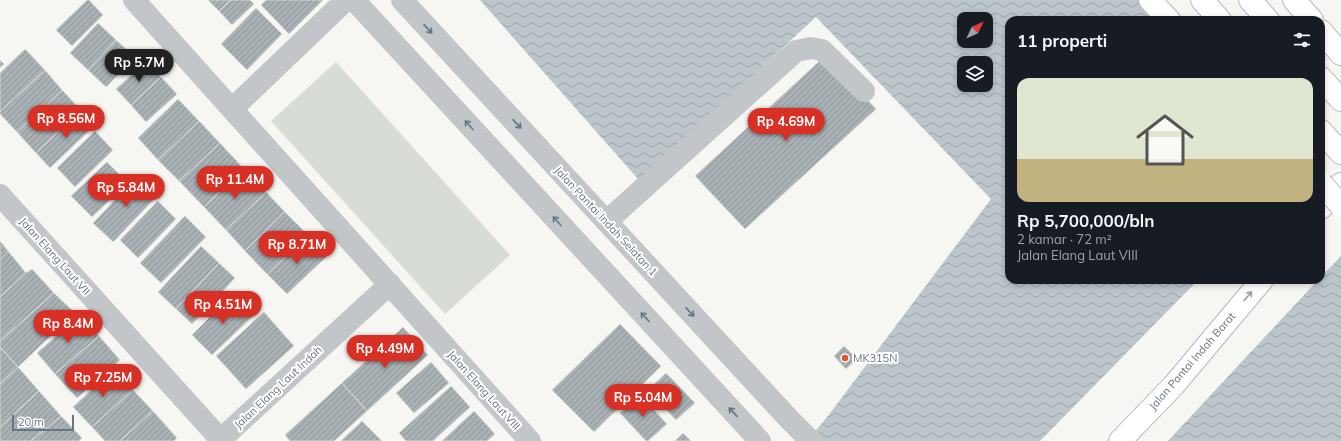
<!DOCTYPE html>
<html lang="id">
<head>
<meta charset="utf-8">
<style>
	body { margin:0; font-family:Mulish,sans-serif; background:#242831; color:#f1f3f6; height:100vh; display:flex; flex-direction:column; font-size:15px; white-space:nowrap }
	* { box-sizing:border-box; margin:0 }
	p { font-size:13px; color:#9ea1a6 }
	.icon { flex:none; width:22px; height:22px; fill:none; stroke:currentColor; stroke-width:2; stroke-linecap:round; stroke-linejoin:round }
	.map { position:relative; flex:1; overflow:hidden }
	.panel { position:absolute; left:1005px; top:16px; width:320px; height:268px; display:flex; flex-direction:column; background:#171b24; border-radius:12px; box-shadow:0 2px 6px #0003 }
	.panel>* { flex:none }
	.needle { width:26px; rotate:46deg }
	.tools { position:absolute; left:957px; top:12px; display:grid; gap:8px }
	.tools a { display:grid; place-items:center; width:36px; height:36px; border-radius:8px; background:#171b24; box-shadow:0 2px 6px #0003; font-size:20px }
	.scale { position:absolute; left:12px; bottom:10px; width:62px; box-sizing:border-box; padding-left:4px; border:2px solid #667683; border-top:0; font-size:11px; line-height:14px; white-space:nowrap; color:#667683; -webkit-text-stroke:3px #fff; paint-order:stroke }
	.price { position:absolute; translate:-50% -34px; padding:0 9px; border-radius:14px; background:#d93025; color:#fff; font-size:13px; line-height:26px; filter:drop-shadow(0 1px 2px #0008) }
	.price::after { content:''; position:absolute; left:50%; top:24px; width:12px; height:9px; margin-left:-6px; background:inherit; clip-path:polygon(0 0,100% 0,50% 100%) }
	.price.active { background:#222; color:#fff }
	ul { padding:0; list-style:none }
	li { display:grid; align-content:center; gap:8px; height:212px; padding:0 12px }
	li+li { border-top:1px solid #363941 }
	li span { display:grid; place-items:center; height:124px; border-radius:12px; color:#555 }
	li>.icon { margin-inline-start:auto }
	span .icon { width:72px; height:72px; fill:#fffc; stroke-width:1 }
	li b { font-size:17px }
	h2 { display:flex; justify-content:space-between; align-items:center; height:48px; padding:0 12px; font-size:17px }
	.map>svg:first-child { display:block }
</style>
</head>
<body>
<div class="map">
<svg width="1341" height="441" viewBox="0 0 1341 441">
	<defs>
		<pattern id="water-waves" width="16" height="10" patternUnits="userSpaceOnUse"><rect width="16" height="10" fill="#bbc5ca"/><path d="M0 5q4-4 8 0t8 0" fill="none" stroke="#9ca5a9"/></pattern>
		<pattern id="building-hatch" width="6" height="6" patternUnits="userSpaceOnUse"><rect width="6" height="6" fill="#a9b1b5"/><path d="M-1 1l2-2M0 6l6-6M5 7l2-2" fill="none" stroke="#8d9599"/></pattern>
	</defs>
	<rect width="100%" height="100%" fill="#f6f6f3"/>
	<!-- grass -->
	<path fill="#d7ddd4" d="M336 62 510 255 445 314 271 121Z"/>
	<!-- water -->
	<path fill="url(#water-waves)" fill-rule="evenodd" d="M480 0H1139L1158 20H1009V280H1198L1040 441H807L828 416 991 199 816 17 639 180ZM964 19H986V41H964ZM964 63H986V85H964Z
		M1341 256V441H1168L1318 280H1321V277Z"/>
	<!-- building -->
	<path fill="url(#building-hatch)" stroke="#d8d8d5" d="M87 0H89L103 15 72 46 56 30Z
		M208 0H231L219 11Z
		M231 0H250L254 4 232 25 219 11Z
		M266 0H323L289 34 261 5Z
		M256 8 282 34 247 70 221 44Z
		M98 23 116 40 88 70 70 53Z
		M116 40 135 57 106 87 88 70Z
		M25 49 45 70 0 112V73Z
		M826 55 876 109 745 229 695 176Z
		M0 60 4 64 0 68Z
		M147 61 161 77 131 105 116 89Z
		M45 70 62 90 17 132 0 114V112Z
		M161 77 177 94 146 122 131 105Z
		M62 90 81 110 36 153 17 132Z
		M178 99 199 121 158 160 138 138Z
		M81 110 95 125 50 168 36 153Z
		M199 121 220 143 179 181 158 160Z
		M95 131 113 150 75 187 57 168Z
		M220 143 244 169 204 207 179 181Z
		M107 162 128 183 92 217 71 196Z
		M244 169 266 192 226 230 204 207Z
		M140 174 160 193 113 242 93 223Z
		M266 192 285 212 245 251 226 230Z
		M158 201 176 219 138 258 120 240Z
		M285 212 308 235 267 274 245 251Z
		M185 216 206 237 161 283 140 263Z
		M308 235 327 256 287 294 267 274Z
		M0 241 8 251 0 259Z
		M201 246 219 263 176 309 158 292Z
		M8 251 26 273 0 297V259Z
		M219 263 235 278 192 324 176 309Z
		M32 269 54 293 0 341V297L26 273Z
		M54 293 75 313 18 367 0 347V341Z
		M233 294 254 315 212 355 192 335Z
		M264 312 294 346 246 389 216 356Z
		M80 315 99 336 55 374 37 353Z
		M620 324 661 366 594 432 552 390Z
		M403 327 428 355 367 411 342 383Z
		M99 336 120 360 77 398 55 374Z
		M844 346 857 359 846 369 834 356Z
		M0 347 18 367 0 384Z
		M431 362 449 383 414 413 396 393Z
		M18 367 39 391 0 427V384Z
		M114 369 133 390 92 427 73 407Z
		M666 373 695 403 676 420 648 390Z
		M342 383 367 411 334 441H290L285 435Z
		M451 386 470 407 433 441H406L399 433Z
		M133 390 153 411 120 441H105L92 427Z
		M39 391 61 416 31 441H0V427Z
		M640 395 667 424 648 441H646L620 413Z
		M153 411 177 438 174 441H120Z
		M474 411 495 434 487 441H442Z
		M61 416 82 438 79 441H31Z
		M362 421 382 441H341Z
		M683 433 691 441H675Z"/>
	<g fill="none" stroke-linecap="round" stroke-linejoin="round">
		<!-- major casing -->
		<g stroke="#b5b9bd" stroke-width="24">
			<path id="major" d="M1321 208 1341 184
				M1120 441 1174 385 1262 280"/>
		</g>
		<!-- highway casing -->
		<g stroke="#b5b8bb" stroke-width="24">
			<path id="highway" d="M1150 0 1169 20
				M1202 0 1220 20
				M1250 0 1268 20
				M1294 0 1312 20
				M1321 31 1341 54
				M1321 78 1341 100
				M1321 131 1341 153"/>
		</g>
		<!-- minor -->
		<path stroke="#c2c6c9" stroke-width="22" d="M134 0 530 441
			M354 0 760 441
			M402 0 789 419 811 441
			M232 109 346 0
			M0 195 222 441
			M607 221 796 51 811 48 822 50 864 91
			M219 441 390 284"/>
		<!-- major -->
		<use href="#major" stroke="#fff" stroke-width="22"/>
		<!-- highway -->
		<use href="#highway" stroke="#fff" stroke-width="22"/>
		<!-- highway-bridge casing -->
		<g stroke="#b5b8bb" stroke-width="24" stroke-linecap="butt">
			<path id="highway-bridge" d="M1321 183 1341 206"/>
		</g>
		<!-- highway-bridge -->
		<use href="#highway-bridge" stroke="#fff" stroke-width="22"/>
	</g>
	<!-- one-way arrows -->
	<defs><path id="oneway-shaft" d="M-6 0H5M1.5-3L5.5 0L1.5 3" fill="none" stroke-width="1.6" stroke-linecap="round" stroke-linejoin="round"/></defs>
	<g stroke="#667683">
		<use href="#oneway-shaft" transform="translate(428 29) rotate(47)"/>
		<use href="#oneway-shaft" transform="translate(517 124) rotate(47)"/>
		<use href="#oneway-shaft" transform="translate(469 125) rotate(-132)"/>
		<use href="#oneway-shaft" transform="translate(557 221) rotate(-132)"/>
		<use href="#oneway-shaft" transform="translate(690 312) rotate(47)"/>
		<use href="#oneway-shaft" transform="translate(645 317) rotate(-133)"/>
		<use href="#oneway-shaft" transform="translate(733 412) rotate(-133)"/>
	</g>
	<use stroke="#949fa8" href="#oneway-shaft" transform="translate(1248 296) rotate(-50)"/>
	<!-- markers -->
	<circle fill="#de582b" stroke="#fff" stroke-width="1.5" cx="845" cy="358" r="4"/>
	<g text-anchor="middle" stroke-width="4" stroke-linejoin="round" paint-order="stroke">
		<!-- street labels -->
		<g font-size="11" fill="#667683" stroke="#fff">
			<text transform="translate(606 221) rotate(47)" y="4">Jalan Pantai Indah Selatan 1</text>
			<text transform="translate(55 256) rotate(48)" y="4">Jalan Elang Laut VII</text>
			<text transform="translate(1192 361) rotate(-49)" y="4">Jalan Pantai Indah Barat</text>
			<text transform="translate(278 387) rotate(-43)" y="4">Jalan Elang Laut Indah</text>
			<text transform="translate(484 390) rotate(48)" y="4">Jalan Elang Laut VIII</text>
		</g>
		<!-- poi labels -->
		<g font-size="11" fill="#667683" stroke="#fff" text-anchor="start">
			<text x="853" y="362">MK315N</text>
		</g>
	</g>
</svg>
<div class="tools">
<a><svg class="needle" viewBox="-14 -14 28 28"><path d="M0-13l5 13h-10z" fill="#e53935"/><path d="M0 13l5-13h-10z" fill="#9ea1a6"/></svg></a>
<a><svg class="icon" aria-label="layers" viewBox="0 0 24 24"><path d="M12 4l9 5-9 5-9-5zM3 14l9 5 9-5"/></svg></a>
</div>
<div class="scale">20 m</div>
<b class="price active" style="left:139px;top:83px">Rp 5.7M</b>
<b class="price" style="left:66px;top:139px">Rp 8.56M</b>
<b class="price" style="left:786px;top:142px">Rp 4.69M</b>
<b class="price" style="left:235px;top:200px">Rp 11.4M</b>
<b class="price" style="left:126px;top:208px">Rp 5.84M</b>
<b class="price" style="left:297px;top:265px">Rp 8.71M</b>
<b class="price" style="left:223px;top:325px">Rp 4.51M</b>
<b class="price" style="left:68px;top:344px">Rp 8.4M</b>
<b class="price" style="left:385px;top:369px">Rp 4.49M</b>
<b class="price" style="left:103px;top:398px">Rp 7.25M</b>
<b class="price" style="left:643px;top:418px">Rp 5.04M</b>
<section class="panel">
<h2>11 properti<svg class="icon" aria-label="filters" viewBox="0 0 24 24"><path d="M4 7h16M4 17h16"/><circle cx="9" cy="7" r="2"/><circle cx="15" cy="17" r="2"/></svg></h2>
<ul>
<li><span style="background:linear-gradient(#dfe7d0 65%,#c2b280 0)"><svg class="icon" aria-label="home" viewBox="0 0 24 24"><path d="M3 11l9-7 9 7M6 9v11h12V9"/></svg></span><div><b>Rp 5,700,000/bln</b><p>2 kamar · 72 m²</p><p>Jalan Elang Laut VIII</p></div></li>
</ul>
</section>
</div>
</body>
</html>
